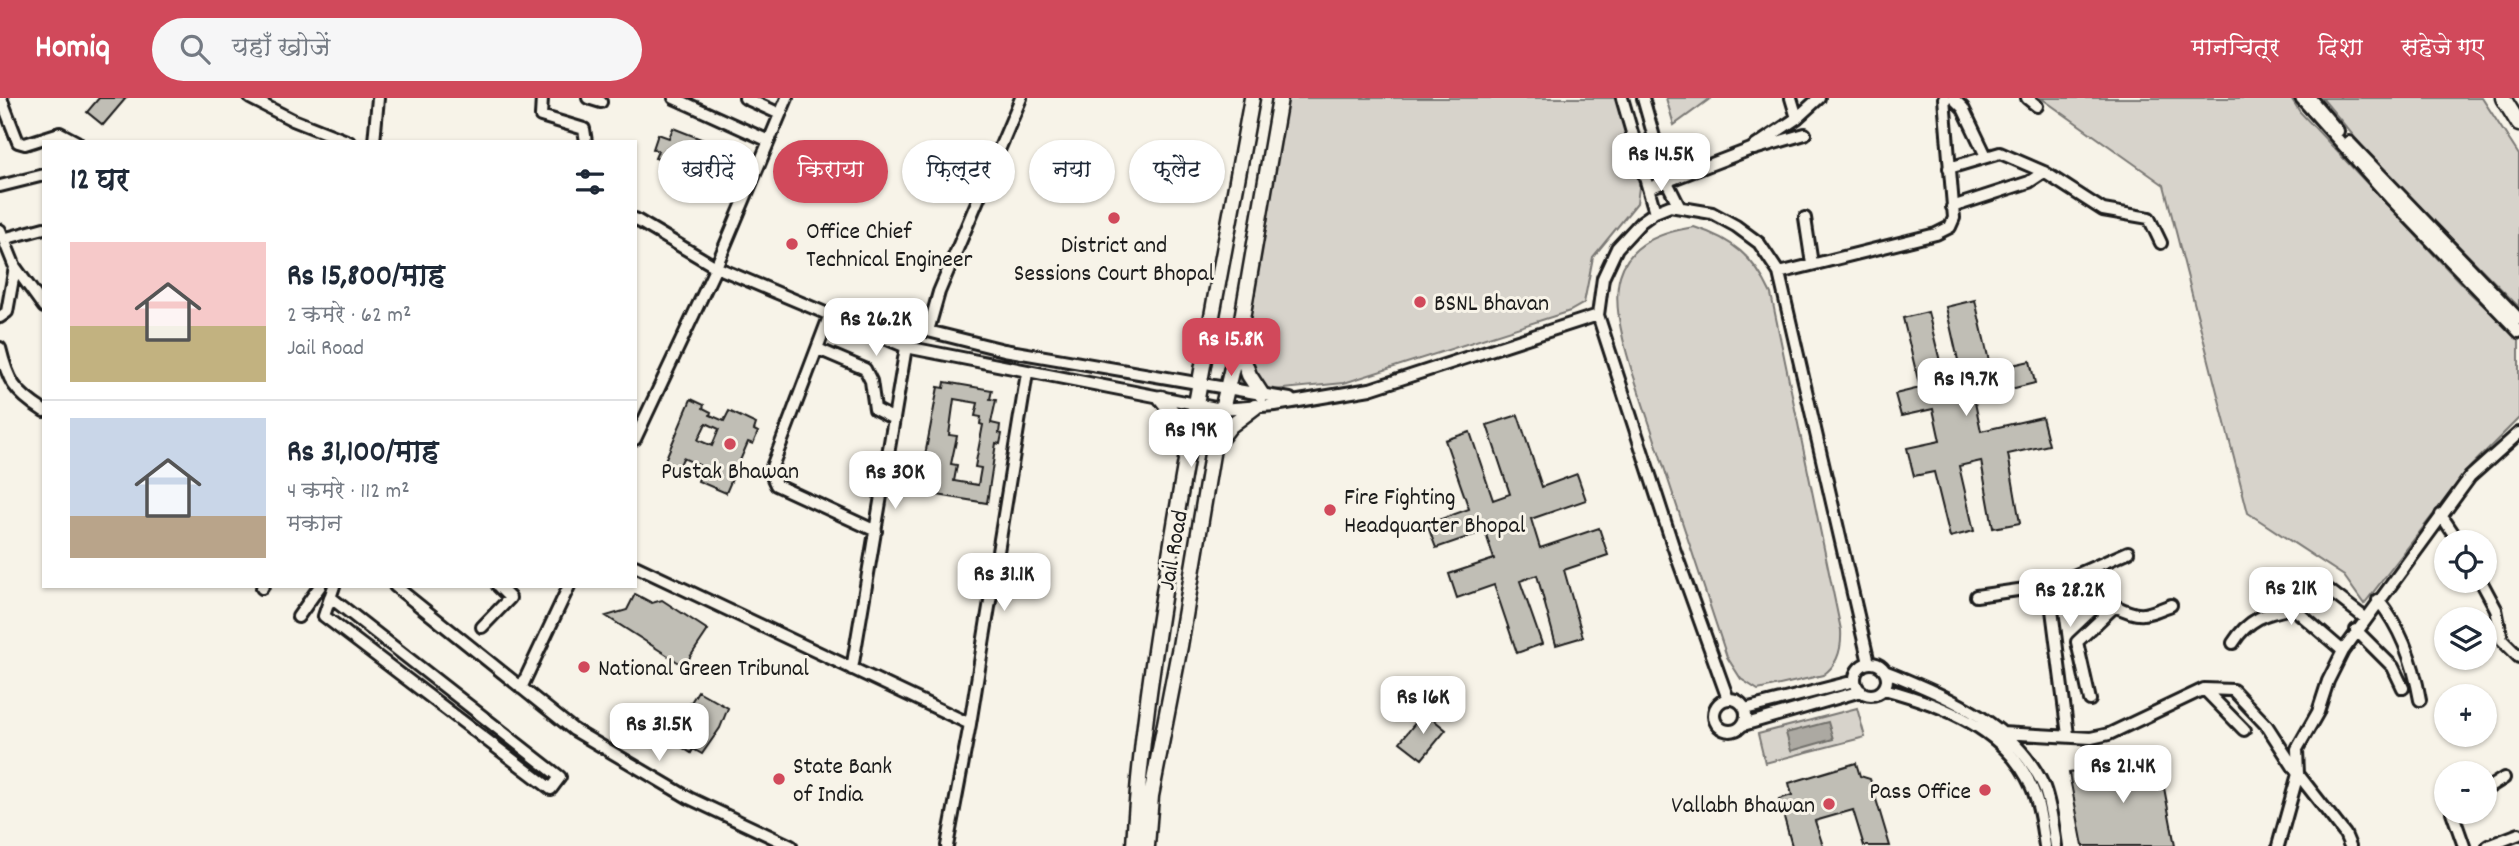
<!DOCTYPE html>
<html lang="hi">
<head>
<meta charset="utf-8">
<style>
	body { margin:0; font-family:Dekko,"Playpen Sans Deva",sans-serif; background:#f6f6f7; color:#1f2937; height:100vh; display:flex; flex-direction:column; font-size:26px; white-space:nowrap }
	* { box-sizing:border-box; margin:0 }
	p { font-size:23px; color:#747a83 }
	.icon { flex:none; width:38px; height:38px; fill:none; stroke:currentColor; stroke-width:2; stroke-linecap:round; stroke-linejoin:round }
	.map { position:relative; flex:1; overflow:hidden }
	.details { position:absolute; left:42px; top:42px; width:595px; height:448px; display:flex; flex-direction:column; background:#fff; border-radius:0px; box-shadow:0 2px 5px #0004 }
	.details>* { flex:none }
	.banner { position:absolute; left:658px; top:42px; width:665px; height:63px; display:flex; gap:14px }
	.fabs { position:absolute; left:2434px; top:432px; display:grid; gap:14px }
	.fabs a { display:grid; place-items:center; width:63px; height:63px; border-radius:50%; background:#fff; box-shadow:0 2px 5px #0004; font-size:35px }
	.price { position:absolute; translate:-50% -60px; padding:0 16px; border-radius:14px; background:#fff; color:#222; font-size:23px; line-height:46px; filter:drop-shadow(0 2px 4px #0008) }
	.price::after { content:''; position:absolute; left:50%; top:42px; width:21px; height:16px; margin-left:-10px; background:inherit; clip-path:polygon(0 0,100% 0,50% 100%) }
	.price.selected { background:#d1495b; color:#fff }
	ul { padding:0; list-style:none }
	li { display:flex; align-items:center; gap:21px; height:175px; padding:0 28px }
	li+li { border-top:2px solid #e0e1e3 }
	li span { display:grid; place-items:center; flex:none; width:196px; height:140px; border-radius:0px; color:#555 }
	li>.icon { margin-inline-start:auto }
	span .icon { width:84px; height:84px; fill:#fffc; stroke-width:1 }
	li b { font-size:30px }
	h2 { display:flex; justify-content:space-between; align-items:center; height:84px; padding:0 28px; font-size:30px }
	.tag { padding:0 24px; border-radius:32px; background:#fff; box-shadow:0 2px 5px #0004; font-size:24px; line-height:63px }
	.tag.selected { background:#d1495b; color:#fff }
	header { display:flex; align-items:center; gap:42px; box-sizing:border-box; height:98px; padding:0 35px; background:#d1495b; color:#fff }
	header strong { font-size:33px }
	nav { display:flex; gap:38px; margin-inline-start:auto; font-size:24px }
	.search { width:490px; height:63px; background:#f6f6f7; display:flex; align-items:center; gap:18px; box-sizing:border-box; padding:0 24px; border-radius:38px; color:#747a83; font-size:26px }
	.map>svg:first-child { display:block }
</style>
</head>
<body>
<header>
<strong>Homiq</strong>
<div class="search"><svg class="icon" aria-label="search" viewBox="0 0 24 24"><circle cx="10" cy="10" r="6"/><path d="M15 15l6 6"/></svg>यहाँ खोजें</div>
<nav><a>मानचित्र</a><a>दिशा</a><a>सहेजे गए</a></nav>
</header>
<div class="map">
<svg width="2519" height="748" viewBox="0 0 2519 748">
	<rect width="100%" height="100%" fill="#f7f3e8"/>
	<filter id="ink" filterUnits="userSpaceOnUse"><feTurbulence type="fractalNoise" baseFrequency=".0143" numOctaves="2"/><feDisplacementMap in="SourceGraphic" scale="14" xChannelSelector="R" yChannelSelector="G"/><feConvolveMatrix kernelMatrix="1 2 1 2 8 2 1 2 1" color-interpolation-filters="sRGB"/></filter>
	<g filter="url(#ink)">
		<!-- green -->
		<path fill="#d7d3cb" stroke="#7a7874" stroke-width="2" d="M1287 0H1619L1641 73 1637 105 1593 159 1584 205 1570 213 1344 285 1273 292 1240 284Z
			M1666 0H1711L1674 27Z
			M2041 0H2291L2300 14 2468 193 2519 241V320L2470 369 2364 506 2344 478 2248 415 2164 87Z
			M2322 0H2482L2519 57V209L2371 59Z
			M1694 129C1732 141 1754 159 1771 196L1841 532C1842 550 1838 567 1823 577L1758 592 1741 581 1727 559 1631 270C1609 197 1603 143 1694 129Z
			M1857 610 1865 639 1765 665 1758 636Z"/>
		<!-- water -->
		<path fill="#aca9a2" stroke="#72716c" stroke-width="2" d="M1828 624 1833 641 1791 653 1786 635Z"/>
		<!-- building -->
		<path fill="#c0beb5" stroke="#1c1c1c" stroke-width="2" fill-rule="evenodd" d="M99 0H126L103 27 87 14Z
			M673 30 714 46 710 57 713 58 701 83 660 72 659 61 655 60 658 53 653 51 658 36 669 40Z
			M1975 202 1991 272 2030 263 2035 285 1974 300 1981 333 2042 319 2049 347 2008 356 2020 425 1993 430 1981 363 1959 368 1974 433 1950 439 1934 374 1914 378 1907 350 1940 343 1933 311 1901 318 1895 296 1920 290 1903 220 1928 214 1945 284 1962 280 1946 209Z
			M945 284 992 292 990 301 996 302 991 325 1000 327 999 335 1002 336 1000 346 996 345 987 405 918 394 938 289 944 290ZM954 301 978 305 975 318 981 319 980 326 983 327 975 369 981 370 978 387 954 383 957 367 951 366 957 338 949 337Z
			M691 301 704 307 703 310 711 314 710 317 724 323 729 313 756 326 754 332 758 334 753 346 748 344 726 395 698 383 699 380 695 378 699 367 683 360 677 374 663 367ZM706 325 719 331 712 348 698 342Z
			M1518 317 1542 389 1577 376 1586 402 1531 421 1540 450 1599 430 1608 457 1564 472 1583 539 1556 547 1537 477 1520 483 1542 546 1517 555 1494 487 1457 500 1449 476 1494 461 1485 433 1436 450 1427 426 1469 411 1445 342 1470 334 1493 402 1510 396 1487 327Z
			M635 496 652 505 662 502 708 532 684 568 606 518 627 512Z
			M698 593 728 610 720 630 702 656 693 651 691 655 677 646 679 643 670 638Z
			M1424 614 1446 632 1422 661 1400 644Z
			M2158 658 2175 748H2083L2069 675Z
			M1856 665 1860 678 1870 681 1890 748H1864L1853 712 1815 723 1823 748H1792L1779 701 1792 697 1789 685Z"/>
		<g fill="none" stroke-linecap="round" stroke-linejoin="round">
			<!-- minor casing -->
			<g stroke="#1c1c1c" stroke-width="16">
				<path id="minor" d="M1 0 18 44 25 46 60 35 77 44
					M250 0 293 22 349 44
					M542 0 541 18 584 31 586 44
					M588 0 601 4
					M674 0 769 43
					M745 0 780 16
					M1622 0 1655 114
					M1643 0 1666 82 1679 108
					M1953 0 1963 10 1986 58
					M2027 0 2037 8
					M2301 0 2390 100 2519 234
					M2310 0 2338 33
					M1797 20 1819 0
					M374 44 378 0
					M2349 44 2519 221
					M1754 51 1805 36
					M1949 70 2000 55 2044 74 2103 112 2149 120 2161 145
					M0 88 44 77
					M1649 90 1751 51 1797 20 1791 0
					M1952 109 2029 84 2044 74
					M1805 120 1812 166
					M635 121 716 169 906 249 1221 311 1275 307 1370 291 1598 217
					M0 132 15 169 44 209
					M3 141 44 130
					M1779 175 1936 136 1950 129 1954 120 1944 0
					M0 219 7 214 15 169
					M829 219 770 374 776 387 876 433
					M928 233 939 194 1021 0
					M877 237 916 230 1004 252 1290 301
					M0 250C8 283 14 294 44 313
					M818 251 865 271 871 283 875 311 894 321
					M635 341 716 169 787 0
					M2441 417 2459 444
					M635 468 970 626
					M2481 483 2496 511 2502 542 2519 559
					M395 488 574 632 689 700 791 748
					M2325 489 2365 520
					M262 490 263 488
					M1976 498 2053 487
					M330 499 560 679 551 691 324 518 334 488
					M2378 502C2401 530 2414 567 2420 602
					M2115 508C2141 521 2146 517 2171 507
					M298 519 320 488
					M482 529 510 500 498 488
					M2356 532 2393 569 2403 590
					M2233 545C2248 521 2266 515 2293 510L2343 553
					M1855 581a16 16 0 1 1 32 0a16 16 0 1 1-32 0Z
					M852 571 906 249
					M1885 573C1945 598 2016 625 2044 689 2051 708 2053 728 2056 748
					M521 590 569 488
					M1884 591C1940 606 2007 631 2032 690 2040 708 2042 729 2045 748
					M2204 591 2244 632
					M1728 601 1673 448 1598 217 1603 180 1617 150 1641 124 1655 114 1670 108 1712 115 1736 128 1759 145 1779 175 1869 565
					M1714 617a16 16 0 1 1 32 0a16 16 0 1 1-32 0Z
					M2090 602 2077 544 2115 508 2091 473
					M1745 611 1855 583
					M1743 627 1861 593
					M2001 635 2091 640 2109 636 2204 591 2233 592 2267 628 2298 676 2345 736 2350 748
					M2068 637 2051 504 2053 487 2128 454
					M2485 692 2504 680
					M2452 714 2464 748
					M947 748 970 626 1027 275
					M2278 748 2298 676 2297 651 2318 614 2328 583 2343 553 2470 379 2519 335
					M2488 748 2519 736"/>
			</g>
			<!-- major casing -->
			<g stroke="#1c1c1c" stroke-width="19">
				<path id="major" d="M2503 0 2519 26
					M1238 246 1249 277 1262 297
					M1161 300 1180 324 1186 346
					M1216 346 1230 328 1255 309
					M1134 748C1139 654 1153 562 1168 469 1193 312 1224 157 1252 0
					M1147 748 1151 698 1180 548 1213 350 1238 244 1280 0"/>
			</g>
			<!-- minor -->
			<use href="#minor" stroke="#f7f3e8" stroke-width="10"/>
			<!-- major -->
			<use href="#major" stroke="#f7f3e8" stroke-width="14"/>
		</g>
	</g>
	<!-- markers -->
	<g fill="#d1495b" stroke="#f7f3e8" stroke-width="2.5">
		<circle cx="1114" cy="120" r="7"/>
		<circle cx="792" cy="146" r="7"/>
		<circle cx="1420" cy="204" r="7"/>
		<circle cx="730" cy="346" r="7"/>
		<circle cx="1330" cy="412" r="7"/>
		<circle cx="584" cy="569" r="7"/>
		<circle cx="779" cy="681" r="7"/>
		<circle cx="1985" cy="692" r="7"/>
		<circle cx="1829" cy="706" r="7"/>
	</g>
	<g text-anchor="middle" stroke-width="6" stroke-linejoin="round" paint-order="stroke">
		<!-- poi labels -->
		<g font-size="24" fill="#1c1c1c" stroke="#f7f3e8" text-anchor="start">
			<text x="806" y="140">Office Chief<tspan x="806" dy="28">Technical Engineer</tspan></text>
			<text x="1114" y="154" text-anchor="middle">District and<tspan x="1114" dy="28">Sessions Court Bhopal</tspan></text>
			<text x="1434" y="212">BSNL Bhavan</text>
			<text x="730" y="380" text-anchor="middle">Pustak Bhawan</text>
			<text x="1344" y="406">Fire Fighting<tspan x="1344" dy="28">Headquarter Bhopal</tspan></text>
			<text x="598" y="577">National Green Tribunal</text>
			<text x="793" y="675">State Bank<tspan x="793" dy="28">of India</tspan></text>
			<text x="1971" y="700" text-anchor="end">Pass Office</text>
			<text x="1815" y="714" text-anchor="end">Vallabh Bhawan</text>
		</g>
		<!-- street labels -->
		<g font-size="24" fill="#1c1c1c" stroke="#f7f3e8">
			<text transform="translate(1172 452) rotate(-80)" y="8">Jail Road</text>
		</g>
	</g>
</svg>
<div class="fabs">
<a><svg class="icon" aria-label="locate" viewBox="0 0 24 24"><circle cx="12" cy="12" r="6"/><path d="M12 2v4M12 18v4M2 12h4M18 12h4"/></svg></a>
<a><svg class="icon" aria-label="layers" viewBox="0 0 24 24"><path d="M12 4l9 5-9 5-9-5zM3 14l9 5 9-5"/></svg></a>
<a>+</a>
<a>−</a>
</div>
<b class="price" style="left:1661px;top:95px">Rs 14.5K</b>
<b class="price" style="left:876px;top:260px">Rs 26.2K</b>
<b class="price selected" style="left:1231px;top:280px">Rs 15.8K</b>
<b class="price" style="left:1966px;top:320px">Rs 19.7K</b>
<b class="price" style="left:1191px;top:371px">Rs 19K</b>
<b class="price" style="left:895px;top:413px">Rs 30K</b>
<b class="price" style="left:1004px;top:515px">Rs 31.1K</b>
<b class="price" style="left:2291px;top:529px">Rs 21K</b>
<b class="price" style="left:2070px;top:531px">Rs 28.2K</b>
<b class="price" style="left:1423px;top:638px">Rs 16K</b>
<b class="price" style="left:659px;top:665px">Rs 31.5K</b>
<b class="price" style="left:2123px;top:707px">Rs 21.4K</b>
<div class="banner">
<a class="tag">खरीदें</a>
<a class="tag selected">किराया</a>
<a class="tag">फ़िल्टर</a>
<a class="tag">नया</a>
<a class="tag">फ़्लैट</a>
</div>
<section class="details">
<h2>12 घर<svg class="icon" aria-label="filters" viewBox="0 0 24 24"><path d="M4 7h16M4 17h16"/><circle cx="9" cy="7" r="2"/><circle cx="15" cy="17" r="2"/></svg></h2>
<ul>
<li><span style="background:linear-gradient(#f6c9c9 60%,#c2b280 0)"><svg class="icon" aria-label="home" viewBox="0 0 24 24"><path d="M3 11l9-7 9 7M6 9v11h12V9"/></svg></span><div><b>Rs 15,800/माह</b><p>2 कमरे · 62 m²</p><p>Jail Road</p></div></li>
<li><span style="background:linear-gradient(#c9d6e8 70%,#b9a48a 0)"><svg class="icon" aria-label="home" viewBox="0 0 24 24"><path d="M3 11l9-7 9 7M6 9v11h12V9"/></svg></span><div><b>Rs 31,100/माह</b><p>4 कमरे · 112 m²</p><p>मकान</p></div></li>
</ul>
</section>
</div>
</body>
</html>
